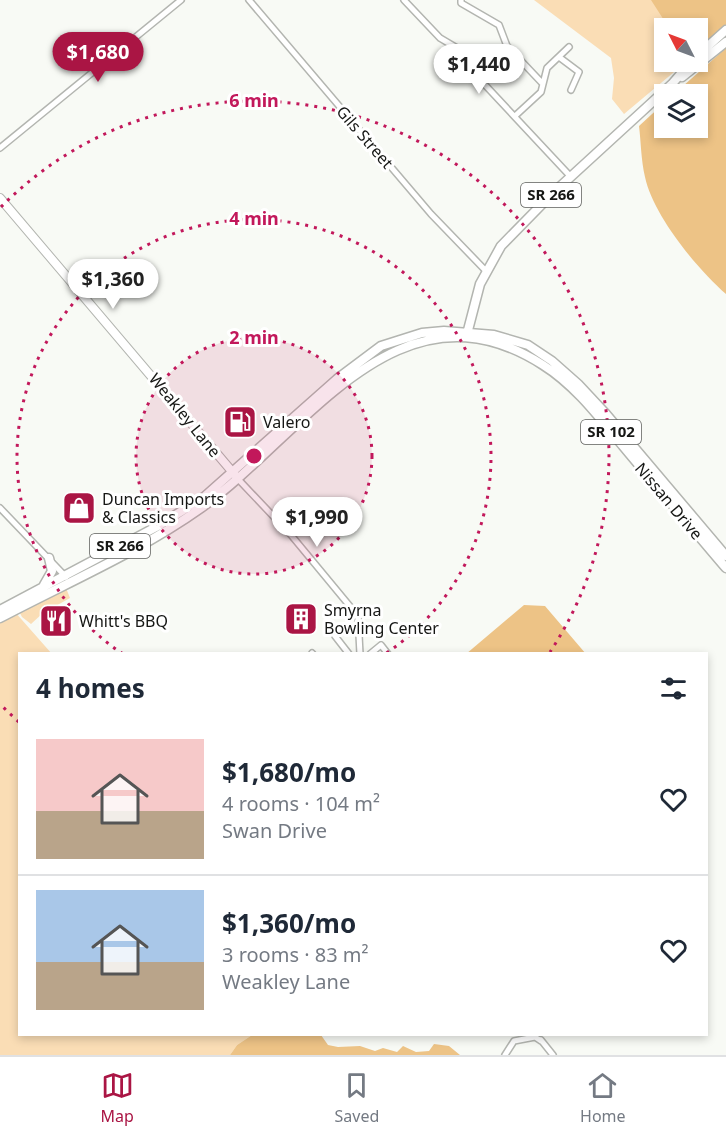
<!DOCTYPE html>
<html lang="en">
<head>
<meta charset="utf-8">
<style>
	body { margin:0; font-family:"Noto Sans",sans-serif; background:#f6f6f7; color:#1f2937; height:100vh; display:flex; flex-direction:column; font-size:22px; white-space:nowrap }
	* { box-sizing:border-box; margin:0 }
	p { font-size:20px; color:#747a83 }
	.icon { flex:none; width:33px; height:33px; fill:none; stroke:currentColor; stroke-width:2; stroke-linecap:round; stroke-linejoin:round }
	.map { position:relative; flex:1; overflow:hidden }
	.sheet { position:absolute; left:18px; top:652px; width:690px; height:384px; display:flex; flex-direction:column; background:#fff; border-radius:0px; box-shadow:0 3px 9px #0003 }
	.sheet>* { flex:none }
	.needle { width:39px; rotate:312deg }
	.controls { position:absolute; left:654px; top:18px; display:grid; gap:12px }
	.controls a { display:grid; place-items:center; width:54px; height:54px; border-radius:0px; background:#fff; box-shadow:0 3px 9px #0003; font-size:30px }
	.price { position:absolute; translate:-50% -51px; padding:0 14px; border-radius:21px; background:#fff; color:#222; font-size:20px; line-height:39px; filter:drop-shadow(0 2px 3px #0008) }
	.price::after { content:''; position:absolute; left:50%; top:36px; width:18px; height:14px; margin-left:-9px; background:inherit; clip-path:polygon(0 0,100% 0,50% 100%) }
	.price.on { background:#aa1544; color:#fff }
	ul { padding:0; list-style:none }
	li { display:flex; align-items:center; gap:18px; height:150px; padding:0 18px }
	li+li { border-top:2px solid #e0e1e3 }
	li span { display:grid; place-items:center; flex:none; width:168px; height:120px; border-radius:0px; color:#555 }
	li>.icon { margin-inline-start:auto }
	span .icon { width:72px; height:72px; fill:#fffc; stroke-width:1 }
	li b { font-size:26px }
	h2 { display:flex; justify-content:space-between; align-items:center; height:72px; padding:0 18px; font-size:26px }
	.menu { display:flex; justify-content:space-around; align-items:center; height:84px; border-top:2px solid #e0e1e3; background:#fff; font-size:16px; color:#747a83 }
	.menu a { display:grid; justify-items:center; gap:3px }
	.menu .on { color:#aa1544 }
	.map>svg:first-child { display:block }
</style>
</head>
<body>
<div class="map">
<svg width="726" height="1055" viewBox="0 0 726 1055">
	<rect width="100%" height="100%" fill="#f8faf5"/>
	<!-- green -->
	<path fill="#faddb5" d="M534 0H726V28H664V62H686L624 114 612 99 614 78 611 58Z
		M66 588 70 598 43 613 31 624 22 617 19 611Z
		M15 612 52 654H20V1035H252L237 1045 230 1055H0V621Z"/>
	<!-- forest -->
	<path fill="#edc386" d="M651 0H726V26L698 50V28H669Z
		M726 48V294C697 269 653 215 645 177 641 160 641 142 639 126L664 103V128H698V94H674Z
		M524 605 545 606 586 654H466Z
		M252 1035H321L328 1045 338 1047 360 1046 375 1051 383 1048 397 1052 403 1046 416 1052 429 1051 434 1044 449 1046 460 1055H230L237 1045Z"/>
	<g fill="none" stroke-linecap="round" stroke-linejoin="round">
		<!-- minor casing -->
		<g stroke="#b3b5b0" stroke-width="8">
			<path id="minor" d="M249 0 431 214 486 271
				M404 0 440 38 462 51 472 71 571 177
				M461 0V3L499 25 507 46 543 84 547 68 569 47
				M559 57 579 72 571 90
				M515 116 541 92 543 84
				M0 148 181 0
				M238 479 291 535 358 616 360 654
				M0 508 66 577
				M335 636 349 654
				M312 653 313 654
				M370 654 381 645 388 654
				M541 1040 553 1055
				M505 1055 514 1041 535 1037 541 1041"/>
		</g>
		<!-- secondary casing -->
		<g stroke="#b3b5b0" stroke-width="10">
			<path id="secondary" d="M0 198 235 475"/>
		</g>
		<!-- primary casing -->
		<g stroke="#b3b5b0" stroke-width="11">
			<path id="primary" d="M698 55 726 30
				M682 77 726 42
				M467 334 480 284 501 246 553 193 672 84 691 62
				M44 585 52 571 49 558
				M0 610 158 526 204 497 337 379 381 346 422 333 444 331 494 335 528 345 552 361 578 384 606 414 726 556
				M0 618C66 583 139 552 201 508 305 434 398 272 543 365 575 385 599 417 623 446 657 487 692 528 726 568"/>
		</g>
		<!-- minor -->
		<use href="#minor" stroke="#fff" stroke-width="5"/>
		<!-- secondary -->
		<use href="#secondary" stroke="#fff" stroke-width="8"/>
		<!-- primary -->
		<use href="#primary" stroke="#fff" stroke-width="8"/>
	</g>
	<!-- distance rings -->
	<circle cx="254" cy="456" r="118" fill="#c2185b" fill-opacity=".12"/>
	<g fill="none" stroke="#c2185b" stroke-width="3" stroke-dasharray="3 6">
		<circle cx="254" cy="456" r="118"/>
		<path d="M123 654A237 237 0 1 1 385 654"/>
		<path d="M19 722A355 355 0 0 1 1 705M1 207A355 355 0 0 1 550 652"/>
	</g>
	<!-- icons -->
	<defs>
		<g id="fuel-square" transform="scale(1.725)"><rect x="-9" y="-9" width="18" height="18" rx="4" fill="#aa1544" stroke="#fff"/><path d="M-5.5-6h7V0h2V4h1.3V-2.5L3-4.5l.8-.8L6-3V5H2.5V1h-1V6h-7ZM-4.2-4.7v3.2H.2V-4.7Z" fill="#fff"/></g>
		<g id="shop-square" transform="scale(1.725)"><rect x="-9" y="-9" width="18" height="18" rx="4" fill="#aa1544" stroke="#fff"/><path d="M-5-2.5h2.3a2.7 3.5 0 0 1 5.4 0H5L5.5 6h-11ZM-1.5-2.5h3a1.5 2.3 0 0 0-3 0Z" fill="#fff"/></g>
		<g id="building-square" transform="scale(1.725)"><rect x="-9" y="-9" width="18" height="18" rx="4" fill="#aa1544" stroke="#fff"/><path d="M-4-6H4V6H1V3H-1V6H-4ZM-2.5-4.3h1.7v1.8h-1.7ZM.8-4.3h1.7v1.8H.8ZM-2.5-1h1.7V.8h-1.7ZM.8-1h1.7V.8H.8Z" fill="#fff"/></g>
		<g id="restaurant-square" transform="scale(1.725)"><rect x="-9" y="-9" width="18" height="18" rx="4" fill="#aa1544" stroke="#fff"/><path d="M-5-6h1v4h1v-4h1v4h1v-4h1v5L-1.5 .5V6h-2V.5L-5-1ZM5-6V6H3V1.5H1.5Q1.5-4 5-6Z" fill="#fff"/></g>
	</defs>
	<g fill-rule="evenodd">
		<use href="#fuel-square" x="240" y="422"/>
		<use href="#shop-square" x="79" y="508"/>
		<use href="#building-square" x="301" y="619"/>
		<use href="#restaurant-square" x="56" y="621"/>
	</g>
	<g text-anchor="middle" stroke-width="6" stroke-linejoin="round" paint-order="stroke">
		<!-- shield labels -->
		<g fill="#fff" stroke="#5c5d5b" stroke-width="1.5">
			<rect x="521" y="183" width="60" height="24" rx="4.5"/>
			<rect x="581" y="420" width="60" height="24" rx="4.5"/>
			<rect x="90" y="534" width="60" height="24" rx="4.5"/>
		</g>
		<g font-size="15" font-weight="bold" fill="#161715">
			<text x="551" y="200">SR 266</text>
			<text x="611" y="437">SR 102</text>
			<text x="120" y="551">SR 266</text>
		</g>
		<!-- street labels -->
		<g font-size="16" fill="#161715" stroke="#fff">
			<text transform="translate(365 137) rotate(49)" y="6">Gils Street</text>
			<text transform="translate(185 415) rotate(51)" y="6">Weakley Lane</text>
			<text transform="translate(669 501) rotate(50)" y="6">Nissan Drive</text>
		</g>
		<!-- poi labels -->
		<g font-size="16" fill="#161715" stroke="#fff" text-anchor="start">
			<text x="263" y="428">Valero</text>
			<text x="102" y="505">Duncan Imports<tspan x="102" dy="18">&amp; Classics</tspan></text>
			<text x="324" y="616">Smyrna<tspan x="324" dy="18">Bowling Center</tspan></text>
			<text x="79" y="627">Whitt's BBQ</text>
		</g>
	</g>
	<circle cx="254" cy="456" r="9" fill="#c2185b" stroke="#fff" stroke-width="3"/>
	<g font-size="18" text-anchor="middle" font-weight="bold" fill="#c2185b" stroke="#fff" stroke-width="6" stroke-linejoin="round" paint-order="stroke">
		<text x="254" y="107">6 min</text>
		<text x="254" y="225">4 min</text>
		<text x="254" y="344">2 min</text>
	</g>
</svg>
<div class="controls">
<a><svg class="needle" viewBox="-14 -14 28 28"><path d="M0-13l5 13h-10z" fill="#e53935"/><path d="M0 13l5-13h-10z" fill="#747a83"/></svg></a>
<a><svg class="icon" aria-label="layers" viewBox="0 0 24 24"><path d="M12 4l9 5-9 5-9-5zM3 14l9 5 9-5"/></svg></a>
</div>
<b class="price on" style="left:98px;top:83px">$1,680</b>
<b class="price" style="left:479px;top:95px">$1,440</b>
<b class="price" style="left:113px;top:310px">$1,360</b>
<b class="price" style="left:317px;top:548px">$1,990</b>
<section class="sheet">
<h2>4 homes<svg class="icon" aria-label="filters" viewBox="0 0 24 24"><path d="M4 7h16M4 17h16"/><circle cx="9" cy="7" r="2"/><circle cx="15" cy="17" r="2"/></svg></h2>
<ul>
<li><span style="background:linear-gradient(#f6c9c9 60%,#b9a48a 0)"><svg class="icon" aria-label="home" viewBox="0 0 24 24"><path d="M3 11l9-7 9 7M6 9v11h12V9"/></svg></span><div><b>$1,680/mo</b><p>4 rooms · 104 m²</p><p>Swan Drive</p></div><svg class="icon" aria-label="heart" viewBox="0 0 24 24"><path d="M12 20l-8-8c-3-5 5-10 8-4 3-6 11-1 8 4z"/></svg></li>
<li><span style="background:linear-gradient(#a9c7e8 60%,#b9a48a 0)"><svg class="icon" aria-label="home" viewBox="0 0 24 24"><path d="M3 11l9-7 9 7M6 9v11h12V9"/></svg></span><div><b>$1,360/mo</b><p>3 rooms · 83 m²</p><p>Weakley Lane</p></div><svg class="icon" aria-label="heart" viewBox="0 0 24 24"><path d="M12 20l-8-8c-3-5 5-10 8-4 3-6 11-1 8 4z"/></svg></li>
</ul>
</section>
</div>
<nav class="menu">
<a class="on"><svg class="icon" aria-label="map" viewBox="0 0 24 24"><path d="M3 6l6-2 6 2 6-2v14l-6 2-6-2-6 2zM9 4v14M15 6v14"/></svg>Map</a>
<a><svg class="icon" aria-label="saved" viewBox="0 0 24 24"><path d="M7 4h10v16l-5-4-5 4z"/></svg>Saved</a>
<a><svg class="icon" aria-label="home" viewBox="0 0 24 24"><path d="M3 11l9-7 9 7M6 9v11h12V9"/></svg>Home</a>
</nav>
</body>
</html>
